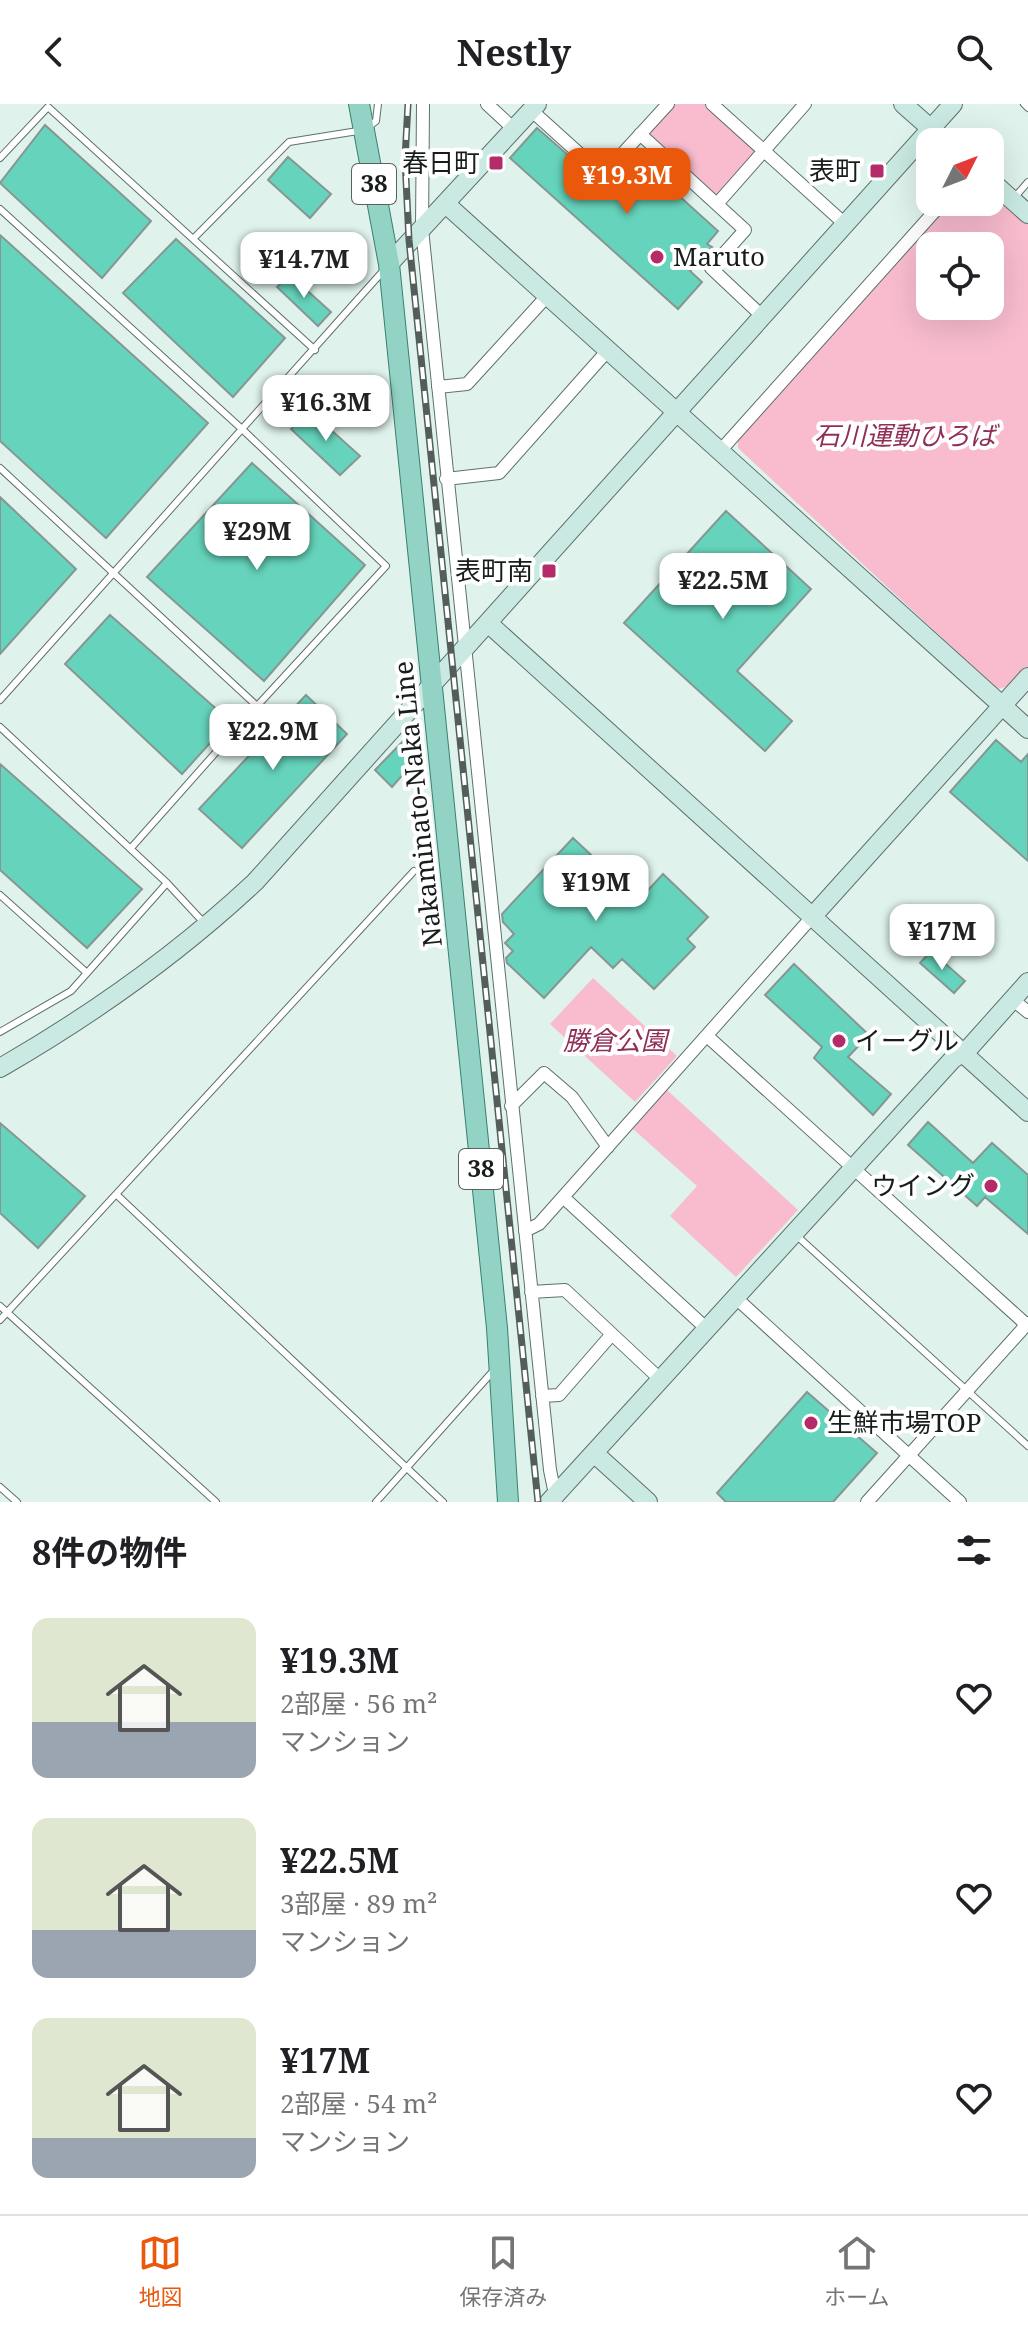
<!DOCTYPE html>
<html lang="ja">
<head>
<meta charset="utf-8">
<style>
	body { margin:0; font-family:"Noto Serif","Noto Sans JP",serif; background:#f6f6f6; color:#202124; height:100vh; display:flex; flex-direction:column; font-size:30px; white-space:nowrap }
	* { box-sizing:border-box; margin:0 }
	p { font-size:26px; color:#757577 }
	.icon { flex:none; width:44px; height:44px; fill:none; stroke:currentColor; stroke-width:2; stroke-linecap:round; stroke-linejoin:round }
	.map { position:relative; height:1398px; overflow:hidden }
	.panel { display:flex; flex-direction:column; background:#fff; flex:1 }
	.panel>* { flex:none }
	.needle { width:52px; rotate:48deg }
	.controls { position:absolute; left:916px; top:24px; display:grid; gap:16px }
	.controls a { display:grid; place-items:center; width:88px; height:88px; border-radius:16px; background:#fff; box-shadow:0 8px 32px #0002; font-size:40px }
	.price { position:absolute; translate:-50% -68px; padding:0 18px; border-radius:16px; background:#fff; color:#222; font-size:26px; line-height:52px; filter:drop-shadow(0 2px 4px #0008) }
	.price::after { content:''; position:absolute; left:50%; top:48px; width:24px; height:18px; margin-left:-12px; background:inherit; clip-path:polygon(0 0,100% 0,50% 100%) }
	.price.current { background:#ea580c; color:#fff }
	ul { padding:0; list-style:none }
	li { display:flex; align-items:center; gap:24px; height:200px; padding:0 32px }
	li span { display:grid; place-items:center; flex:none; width:224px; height:160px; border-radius:16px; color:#555 }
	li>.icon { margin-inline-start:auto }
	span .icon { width:96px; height:96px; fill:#fffc; stroke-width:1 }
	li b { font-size:34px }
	h2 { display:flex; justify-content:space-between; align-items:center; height:96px; padding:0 32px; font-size:34px }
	header { display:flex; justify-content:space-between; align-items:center; height:104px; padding:0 32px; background:#fff; font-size:36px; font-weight:700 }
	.tabs { display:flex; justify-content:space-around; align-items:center; height:112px; border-top:2px solid #e0e0e0; background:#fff; font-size:22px; color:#757577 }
	.tabs a { display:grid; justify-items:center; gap:4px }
	.tabs .current { color:#ea580c }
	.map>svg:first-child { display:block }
</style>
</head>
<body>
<header><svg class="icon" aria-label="back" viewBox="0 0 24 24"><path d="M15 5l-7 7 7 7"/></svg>Nestly<svg class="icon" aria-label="search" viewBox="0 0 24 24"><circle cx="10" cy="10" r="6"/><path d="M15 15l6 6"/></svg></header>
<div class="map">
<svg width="1028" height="1398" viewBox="0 0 1028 1398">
	<rect width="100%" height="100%" fill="#dff2ec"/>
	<!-- green -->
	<path fill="#f8bcce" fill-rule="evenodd" d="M668 0H712L764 46 717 100 640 30Z
		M990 85 1028 120V562L1011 582 997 585 738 344V335L952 98H990ZM930 142H990V202H930Z
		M593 874 677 952 635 998 550 920Z
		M667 986 798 1106 736 1173 670 1112 697 1082 633 1025Z"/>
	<!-- building -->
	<path fill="#66d4bc" stroke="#869793" stroke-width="2" d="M45 21 151 117 102 174 0 79Z
		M537 24 608 86 637 54 718 127 707 140 712 143 690 167 702 178 678 205 510 54Z
		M288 53 331 90 310 114 268 76Z
		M0 131 208 319 106 434 0 337Z
		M176 135 285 234 233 293 123 189Z
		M290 171 331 208 318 222 277 183Z
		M311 308 360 352 340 371 291 325Z
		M252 359 365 461 264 577 147 473Z
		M0 393 76 465 0 550Z
		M726 407 811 485 737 567 792 617 765 647 624 519Z
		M110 511 230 617 182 670 65 560Z
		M306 591 347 630 242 744 199 705Z
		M409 631 421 643 422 657 416 663 412 660 392 683 375 666Z
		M996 636 1021 658 1028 650V757L950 688Z
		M0 660 142 785 87 844 0 766Z
		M573 734 639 796 663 770 708 813 687 835 695 843 654 885 622 855 613 864 591 843 544 894 507 859 506 854 513 847 505 839 514 830 503 818 502 810Z
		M931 847 965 877 954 889 920 859Z
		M794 860 869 931 848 953 891 990 873 1011 814 954 822 943 765 891Z
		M928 1018 973 1059 992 1039 1028 1071V1130L985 1093 977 1102 908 1041Z
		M0 1019 85 1092 38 1144 0 1109Z
		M807 1288 877 1349 833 1398H726L717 1389Z"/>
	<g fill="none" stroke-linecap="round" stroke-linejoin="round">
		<!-- lane casing -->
		<g stroke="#5f706b" stroke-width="8">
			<path id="lane" d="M1024 0 1028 4
				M0 54 48 3 315 246
				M1014 94 1028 78
				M0 105 243 326 386 462 257 602
				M193 135 289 38 364 26 376 17 378 0
				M0 364 257 602 131 744
				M0 596 384 166
				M0 623 167 779 205 820
				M0 791 87 869
				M0 928 71 887 167 779
				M118 1092 443 1398
				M797 1132 1028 1342
				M0 1202 216 1398
				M0 1216 414 767
				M0 1383 17 1398
				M376 1398 495 1265"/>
		</g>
		<!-- street casing -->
		<g stroke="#5f706b" stroke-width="14">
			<path id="street" d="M423 0 422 125 550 1366 556 1395
				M487 0 514 25
				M712 0 846 121
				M531 6 603 71 668 0
				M640 30 745 126 711 164 763 213
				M717 100 805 0
				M438 283 467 280 548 191
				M721 346 943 98
				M446 375 499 369 609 245
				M1013 896 1028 908
				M707 932 1028 1222
				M511 1002 544 969 572 993 608 1043
				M563 1093 707 1225
				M525 1127 539 1120 812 813
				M531 1188 565 1186 661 1276
				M736 1194 960 1398
				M542 1292 559 1291 612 1230
				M867 1398 1028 1219"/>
		</g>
		<!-- secondary casing -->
		<g stroke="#5f706b" stroke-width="20">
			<path id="secondary" d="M903 0 946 38
				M990 76 1028 110
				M447 101 1028 625
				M389 160 537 0
				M488 519 1028 1008
				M812 813 1028 573
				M0 964C92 911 177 851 255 778L953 0
				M594 1349 648 1398
				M549 1398 952 956 970 943 1028 878"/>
		</g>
		<!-- primary casing -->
		<g stroke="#388071" stroke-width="22">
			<path id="primary" d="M359 0 389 160 497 1224 508 1398"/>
		</g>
		<!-- lane -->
		<use href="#lane" stroke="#fff" stroke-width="6"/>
		<!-- street -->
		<use href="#street" stroke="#fff" stroke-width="12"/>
		<!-- secondary -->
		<use href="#secondary" stroke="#c9e9e2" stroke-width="18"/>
		<!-- primary -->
		<use href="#primary" stroke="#92d3c6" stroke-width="20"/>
		<!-- rail casing -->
		<g stroke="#535e5a" stroke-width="7">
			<path id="rail" d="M408 0 405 55 409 136 538 1398"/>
		</g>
		<!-- rail -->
		<use href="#rail" stroke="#fff" stroke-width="4" stroke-dasharray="12" stroke-linecap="butt"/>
	</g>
	<!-- markers -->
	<g fill="#b52b69" stroke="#fff" stroke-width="3">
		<rect x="488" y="51" width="16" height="16" rx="4"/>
		<rect x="869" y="59" width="16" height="16" rx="4"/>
		<circle cx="657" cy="153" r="8"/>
		<rect x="541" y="459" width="16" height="16" rx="4"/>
		<circle cx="839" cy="937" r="8"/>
		<circle cx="991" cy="1082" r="8"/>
		<circle cx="811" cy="1319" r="8"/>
	</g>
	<g text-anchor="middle" stroke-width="8" stroke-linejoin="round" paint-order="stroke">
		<!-- shield labels -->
		<g fill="#fff" stroke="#5c615f" stroke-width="2">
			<rect x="352" y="60" width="44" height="40" rx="6"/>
			<rect x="459" y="1045" width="44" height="40" rx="6"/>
		</g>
		<g font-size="24" font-weight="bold" fill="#161d1b">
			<text x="374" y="88">38</text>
			<text x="481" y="1073">38</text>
		</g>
		<!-- poi labels -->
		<g font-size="26" fill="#161d1b" stroke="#fff" text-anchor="end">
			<text x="480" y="68">春日町</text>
			<text x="861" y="76">表町</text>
			<text x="673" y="162" text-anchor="start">Maruto</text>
			<text x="533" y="476">表町南</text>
			<text x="855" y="946" text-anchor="start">イーグル</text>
			<text x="975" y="1091">ウイング</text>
			<text x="827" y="1328" text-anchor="start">生鮮市場TOP</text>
		</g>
		<!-- park labels -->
		<g font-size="26" font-style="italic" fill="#902e57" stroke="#fff">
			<text x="905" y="341">石川運動ひろば</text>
			<text x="615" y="946">勝倉公園</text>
		</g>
		<!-- street labels -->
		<g font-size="26" fill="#161d1b" stroke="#fff">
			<text transform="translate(418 700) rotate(-96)" y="9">Nakaminato-Naka Line</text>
		</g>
	</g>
</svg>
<div class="controls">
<a><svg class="needle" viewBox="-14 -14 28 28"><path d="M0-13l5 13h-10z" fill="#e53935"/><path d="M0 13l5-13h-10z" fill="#757577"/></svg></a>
<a><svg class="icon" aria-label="locate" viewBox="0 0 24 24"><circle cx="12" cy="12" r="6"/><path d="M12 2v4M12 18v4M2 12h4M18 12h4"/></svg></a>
</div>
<b class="price current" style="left:627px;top:112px">¥19.3M</b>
<b class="price" style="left:304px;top:196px">¥14.7M</b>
<b class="price" style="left:326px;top:339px">¥16.3M</b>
<b class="price" style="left:257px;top:468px">¥29M</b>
<b class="price" style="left:723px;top:517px">¥22.5M</b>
<b class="price" style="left:273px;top:668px">¥22.9M</b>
<b class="price" style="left:596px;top:819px">¥19M</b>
<b class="price" style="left:942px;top:868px">¥17M</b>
</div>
<section class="panel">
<h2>8件の物件<svg class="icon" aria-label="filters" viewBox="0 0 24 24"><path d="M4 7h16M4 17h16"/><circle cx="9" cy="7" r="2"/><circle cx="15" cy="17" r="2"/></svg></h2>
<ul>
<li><span style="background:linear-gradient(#dfe7d0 65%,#9aa5b1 0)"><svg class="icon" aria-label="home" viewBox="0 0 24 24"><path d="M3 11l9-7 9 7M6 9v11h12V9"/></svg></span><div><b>¥19.3M</b><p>2部屋 · 56 m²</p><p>マンション</p></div><svg class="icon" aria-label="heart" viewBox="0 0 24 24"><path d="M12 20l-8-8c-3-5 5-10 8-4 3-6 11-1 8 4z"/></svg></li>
<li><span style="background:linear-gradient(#dfe7d0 70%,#9aa5b1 0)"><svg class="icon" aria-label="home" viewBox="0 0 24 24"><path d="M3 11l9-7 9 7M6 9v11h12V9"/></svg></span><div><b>¥22.5M</b><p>3部屋 · 89 m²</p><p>マンション</p></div><svg class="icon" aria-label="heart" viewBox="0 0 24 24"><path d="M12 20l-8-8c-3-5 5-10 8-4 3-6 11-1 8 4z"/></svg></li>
<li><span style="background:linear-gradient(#dfe7d0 75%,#9aa5b1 0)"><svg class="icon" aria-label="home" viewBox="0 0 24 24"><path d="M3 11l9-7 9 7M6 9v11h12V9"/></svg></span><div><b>¥17M</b><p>2部屋 · 54 m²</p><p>マンション</p></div><svg class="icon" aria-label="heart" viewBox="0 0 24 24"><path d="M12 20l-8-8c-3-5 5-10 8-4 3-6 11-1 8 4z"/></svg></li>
</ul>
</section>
<nav class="tabs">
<a class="current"><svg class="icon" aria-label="map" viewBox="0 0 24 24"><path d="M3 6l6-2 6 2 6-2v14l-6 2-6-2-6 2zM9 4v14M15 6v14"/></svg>地図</a>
<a><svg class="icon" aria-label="saved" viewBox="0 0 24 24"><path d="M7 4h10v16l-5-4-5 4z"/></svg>保存済み</a>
<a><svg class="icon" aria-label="home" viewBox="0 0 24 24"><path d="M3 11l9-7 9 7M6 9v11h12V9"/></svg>ホーム</a>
</nav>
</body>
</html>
